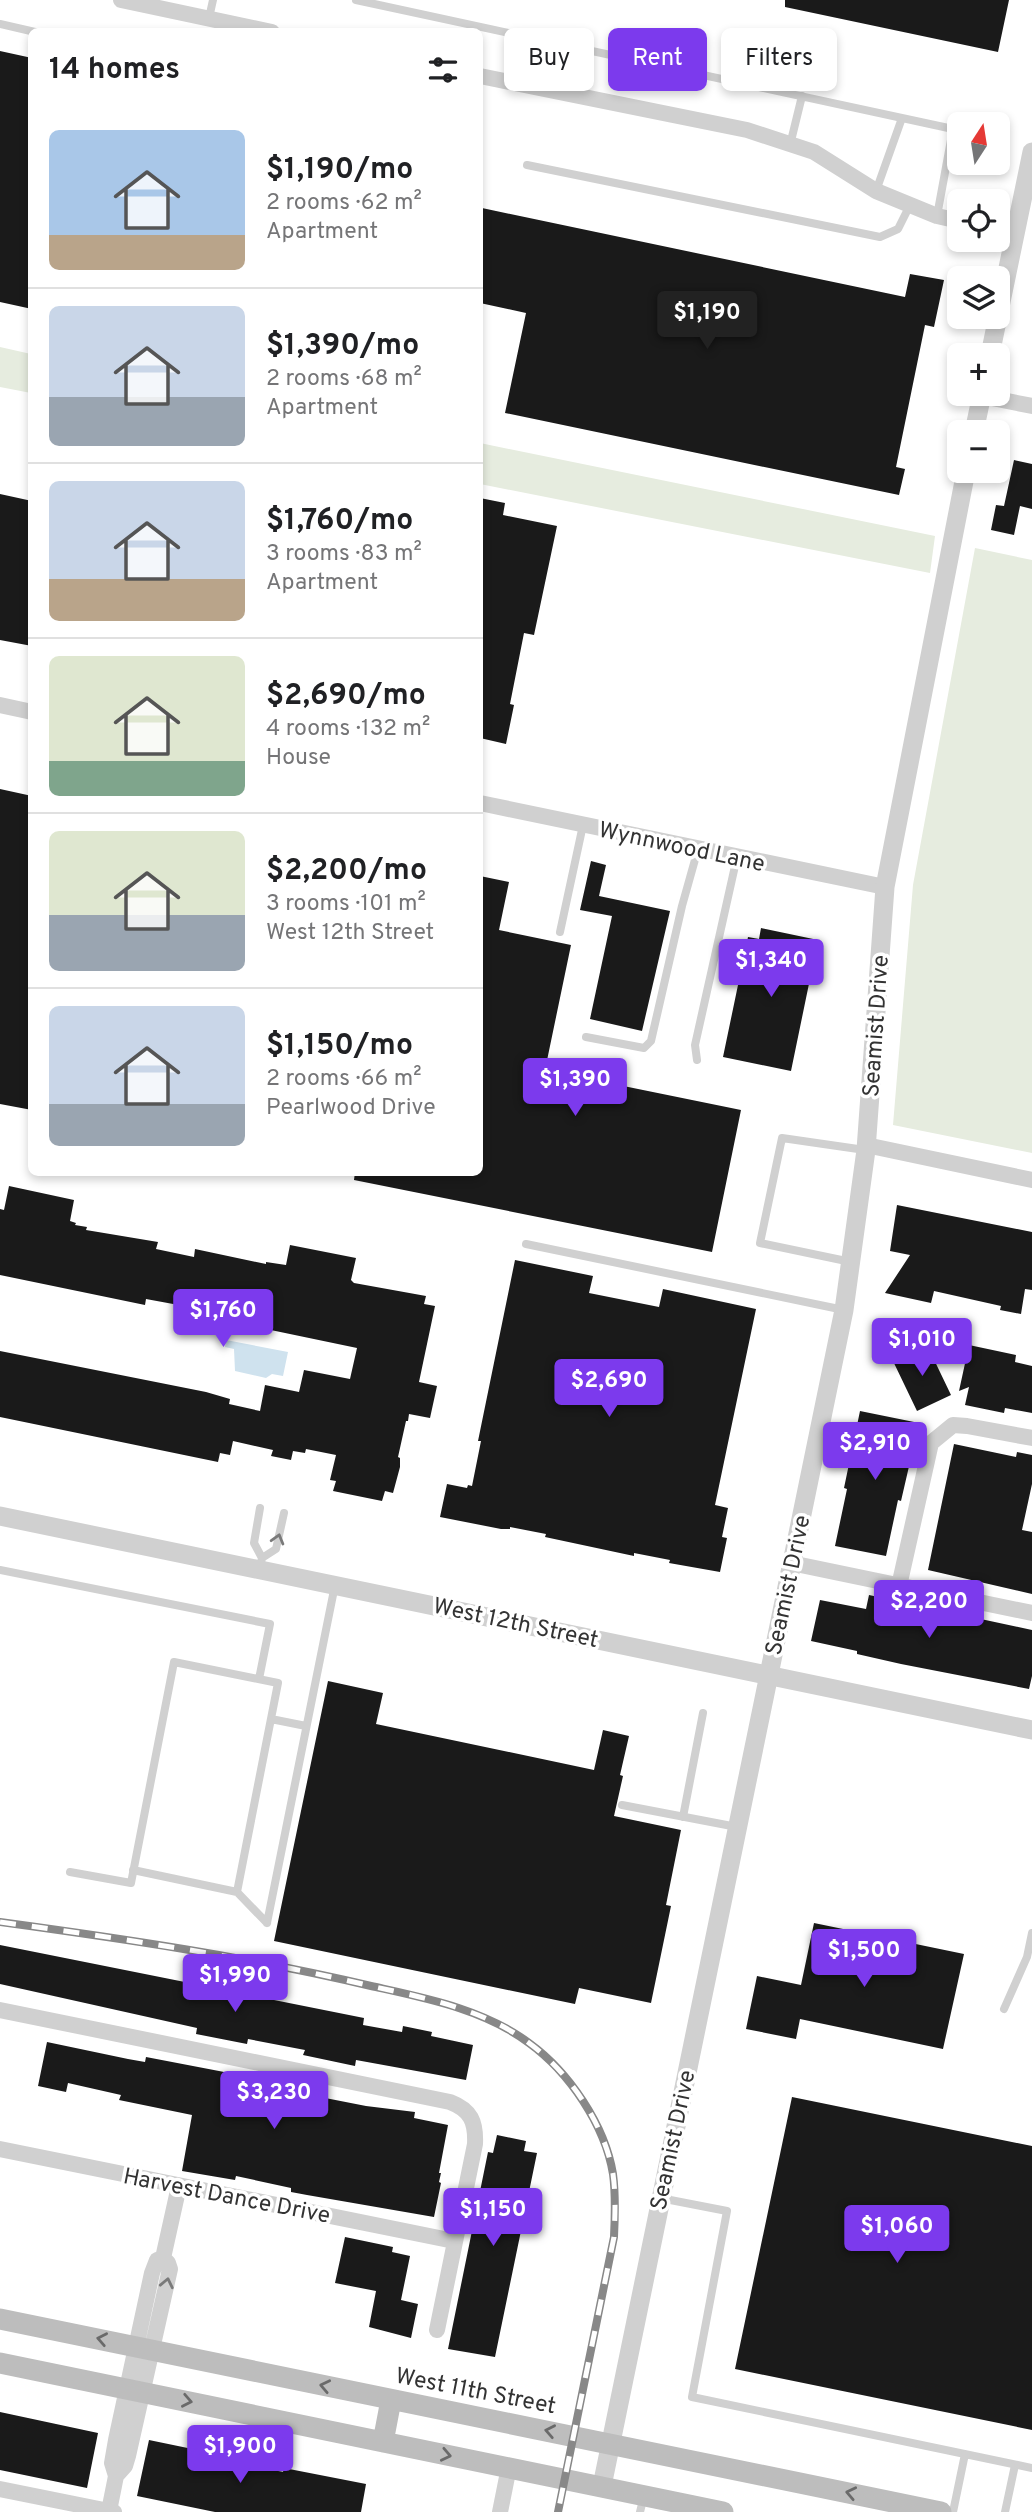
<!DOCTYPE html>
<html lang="en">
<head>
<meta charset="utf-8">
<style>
	body { margin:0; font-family:Overpass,sans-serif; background:#f6f6f6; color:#202124; height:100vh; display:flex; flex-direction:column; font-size:26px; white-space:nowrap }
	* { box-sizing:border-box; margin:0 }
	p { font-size:23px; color:#757577 }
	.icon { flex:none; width:38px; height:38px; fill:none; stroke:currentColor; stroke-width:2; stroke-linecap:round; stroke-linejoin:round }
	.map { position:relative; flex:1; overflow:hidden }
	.sheet { position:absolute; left:28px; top:28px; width:455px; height:1148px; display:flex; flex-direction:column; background:#fff; border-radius:10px; box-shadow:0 4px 10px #0003 }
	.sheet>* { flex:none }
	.top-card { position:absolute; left:504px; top:28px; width:422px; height:63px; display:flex; gap:14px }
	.needle { width:46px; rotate:12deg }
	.controls { position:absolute; left:947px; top:112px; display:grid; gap:14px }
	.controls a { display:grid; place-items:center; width:63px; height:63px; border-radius:10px; background:#fff; box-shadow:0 4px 10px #0003; font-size:35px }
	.price { position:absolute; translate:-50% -60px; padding:0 16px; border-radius:7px; background:#7c3aed; color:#fff; font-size:23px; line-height:46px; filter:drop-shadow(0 2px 4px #0008) }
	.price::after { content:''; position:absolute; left:50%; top:42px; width:21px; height:16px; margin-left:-10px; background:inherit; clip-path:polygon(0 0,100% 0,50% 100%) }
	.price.on { background:#222; color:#fff }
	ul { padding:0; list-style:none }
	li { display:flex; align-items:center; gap:21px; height:175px; padding:0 21px }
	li+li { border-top:2px solid #e0e0e0 }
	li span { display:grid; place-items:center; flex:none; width:196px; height:140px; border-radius:10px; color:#555 }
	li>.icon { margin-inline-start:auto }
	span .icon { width:84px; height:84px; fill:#fffc; stroke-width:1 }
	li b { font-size:30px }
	h2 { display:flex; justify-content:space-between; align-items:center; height:84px; padding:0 21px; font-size:30px }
	.tag { padding:0 24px; border-radius:10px; background:#fff; box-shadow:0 4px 10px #0003; font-size:24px; line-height:63px }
	.tag.on { background:#7c3aed; color:#fff }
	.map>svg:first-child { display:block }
</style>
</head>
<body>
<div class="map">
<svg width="1032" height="2512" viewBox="0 0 1032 2512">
	<rect width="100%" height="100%" fill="#fff"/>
	<!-- green -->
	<path fill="#e6ecdf" d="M0 347 31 354V393L0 387Z
		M480 443 935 536 930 573 480 484Z
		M975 548 1032 560V1153L893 1125 913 885Z"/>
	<!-- water -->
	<path fill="#cfe2ee" d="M226 1340 288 1352 283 1376 272 1374 266 1378 235 1371 234 1349 225 1347Z"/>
	<!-- building -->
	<path fill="#1a1a1a" d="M785 0H1009L998 52 785 7Z
		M0 51 32 58V309L0 302Z
		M482 208 905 297 910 274 944 280 934 327 925 325 896 467 905 469 899 495 505 413 526 313 480 303V218Z
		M1014 460 1032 464V509L1020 506 1014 535 991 530 996 505 1004 506Z
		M0 494 32 501V646L0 640Z
		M480 498 505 503 503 515 557 526 534 635 524 633 510 704 514 705 506 744 480 738Z
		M0 789 32 796V1110L0 1104Z
		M591 861 606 865 599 896 670 911 642 1031 590 1019 612 916 580 910Z
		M480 876 509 882 499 930 571 945 545 1070 741 1110 712 1252 354 1180 355 1172H480Z
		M761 928 818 940 791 1071 723 1057 748 937 759 939Z
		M9 1186 74 1200 70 1221 76 1223 75 1225 87 1227 86 1230 158 1242 156 1249 194 1257 195 1249 266 1264V1262L286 1265 290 1245 356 1258 351 1280 354 1283 426 1296 424 1304 435 1306 419 1382 437 1386 430 1418 409 1414 408 1421H406L398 1457 400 1458V1467L393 1493 385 1491 382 1501 333 1491 336 1481 330 1480 336 1455 306 1449 305 1453 293 1451 291 1460 271 1456 273 1450 233 1441 230 1455 220 1453 218 1462 0 1417V1351L206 1392 230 1399 229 1404 260 1411 265 1385 299 1392 304 1370 350 1379 357 1348 209 1317 183 1310 184 1306 146 1299 145 1305 0 1275V1209L4 1210Z
		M897 1205 1032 1232V1290L1025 1289 1021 1314 1000 1310 1001 1306 934 1291 931 1303 885 1293 910 1255 890 1251Z
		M515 1260 593 1276 589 1293 659 1307 663 1289 756 1309 715 1505 728 1508 722 1537 727 1538 720 1572 669 1563 670 1560 634 1553V1556L545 1537 546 1534 510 1527V1529H501L440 1517 447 1484 467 1488 468 1485 472 1486 481 1441H478Z
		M927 1345 951 1395 917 1411 893 1361Z
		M969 1345 1016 1355 1015 1362 1032 1366V1413L1005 1408 1004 1413 965 1405 969 1387 959 1391Z
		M860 1411 919 1423 901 1501 898 1500 886 1556 835 1546 847 1489 844 1488Z
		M954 1444 1016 1457 1017 1452 1032 1455V1484L1022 1530 1032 1532V1594L928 1570Z
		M869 1595 1032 1630V1676L1029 1689 901 1664 857 1654V1651L811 1641 820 1600 866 1609Z
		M328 1681 383 1693 376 1724 594 1770 603 1730 629 1736 620 1775 623 1776 614 1816 681 1830 666 1905 671 1906 651 2003 579 1988 575 2004 274 1941Z
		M814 1923 964 1954 943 2049 800 2019 796 2039 746 2029 757 1976 801 1985Z
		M0 1945 364 2018 363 2025 402 2032 403 2026 432 2032 431 2036 473 2045 466 2080 356 2060 355 2066 303 2055 305 2050 248 2039 247 2044 196 2034 197 2028 0 1984Z
		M47 2042 128 2059 145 2062 146 2057 219 2071 234 2074 233 2080 366 2106 415 2112 414 2118 448 2125 439 2173H441L439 2182 441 2183 434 2217 307 2195 291 2192V2188L236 2176 235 2180 182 2171 192 2115 119 2100 121 2095 68 2083 66 2092 38 2086Z
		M792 2097 1032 2146V2430L735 2369Z
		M497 2135 526 2141 524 2151 537 2153 495 2357 448 2349 488 2152 493 2153Z
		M345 2237 393 2247 392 2252 410 2256 401 2300 418 2304 411 2338 369 2327 376 2291 335 2283Z
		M0 2412 98 2433 87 2488 0 2470Z
		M149 2440 231 2457 230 2461 283 2472 284 2468 366 2484 361 2512H215L137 2496Z"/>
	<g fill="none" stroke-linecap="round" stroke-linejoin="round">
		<!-- service -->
		<path stroke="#d0d0d0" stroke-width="8" d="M356 0 953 129 937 216
			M209 18 213 0
			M0 24 35 32
			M569 94 578 48
			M790 145 802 96
			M527 165 880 237 898 229 910 205
			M876 191 902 118
			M560 932 583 825
			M586 1037 644 1048 651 1041 682 906 698 849
			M697 1060 695 1045 737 857
			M526 1244 844 1310
			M851 1262 760 1243 782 1138 865 1150
			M262 1558 276 1549 284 1513
			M260 1568 262 1558 254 1543 260 1508
			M0 1570 270 1624 259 1679
			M271 1719 306 1726
			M622 1805 737 1827
			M683 1817 703 1713
			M133 1870 237 1892 267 1923
			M70 1872 131 1883 174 1662 278 1683 237 1892
			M267 1923 335 1585
			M1004 2009 1027 1957 1032 1933
			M660 2198 727 2211 692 2397 1032 2468
			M640 2512 644 2496
			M953 2512 965 2454
			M1005 2512 1015 2465"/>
		<!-- minor -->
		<path stroke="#d0d0d0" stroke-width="16" d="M121 0 272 32
			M480 76 747 130 814 152 876 191 937 216 959 221
			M998 231 1015 235
			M982 396 1032 406
			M0 705 32 712
			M480 803 885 887
			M866 1145 1032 1180
			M791 1563 1032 1613
			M899 1586 931 1443 953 1425 967 1426 1032 1438
			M0 2010 450 2102C471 2110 476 2122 475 2144L437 2330
			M0 2149 454 2241
			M163 2258 179 2186
			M0 2489 114 2512
			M109 2511 116 2476 125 2466 128 2456 170 2269 168 2263 163 2258 157 2260 152 2273 116 2440 112 2463 116 2476
			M500 2512 509 2467"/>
		<!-- tertiary -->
		<path stroke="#d0d0d0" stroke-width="19" d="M990 355 1032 152
			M974 432 982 394
			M0 1516 1032 1730
			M602 2486 844 1310 866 1150 885 887 966 471"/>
		<!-- secondary -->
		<path stroke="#bdbdbd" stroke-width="21" d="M0 2319 941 2512
			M0 2363 723 2512
			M383 2442 391 2400"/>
		<!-- rail casing -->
		<g stroke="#888" stroke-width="8">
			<path id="rail" d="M0 1922C125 1939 249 1957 371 1986 425 1998 484 2009 529 2043 569 2072 605 2125 613 2174 616 2196 615 2216 614 2237L558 2512"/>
		</g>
		<!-- rail -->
		<use href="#rail" stroke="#fff" stroke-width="5" stroke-dasharray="16" stroke-linecap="butt"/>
	</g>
	<!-- one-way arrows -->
	<defs><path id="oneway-chevron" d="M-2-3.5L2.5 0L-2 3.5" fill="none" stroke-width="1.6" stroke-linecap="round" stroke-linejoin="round" transform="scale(1.75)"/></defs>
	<g stroke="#7a7a7a">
		<use href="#oneway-chevron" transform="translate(278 1539) rotate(-74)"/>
		<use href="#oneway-chevron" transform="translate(167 2283) rotate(-78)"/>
	</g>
	<g stroke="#6a6a6a">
		<use href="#oneway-chevron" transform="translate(102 2339) rotate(-169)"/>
		<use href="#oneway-chevron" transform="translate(325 2386) rotate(-168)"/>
		<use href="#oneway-chevron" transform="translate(187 2401) rotate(11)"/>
		<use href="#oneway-chevron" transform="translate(550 2431) rotate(-169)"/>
		<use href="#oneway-chevron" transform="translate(446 2455) rotate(12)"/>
		<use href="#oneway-chevron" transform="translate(851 2493) rotate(-168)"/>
	</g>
	<g text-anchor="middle" stroke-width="7" stroke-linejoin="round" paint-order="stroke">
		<!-- street labels -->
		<g font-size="23" fill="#333" stroke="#fff">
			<text transform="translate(682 846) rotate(12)" y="8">Wynnwood Lane</text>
			<text transform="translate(875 1026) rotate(-86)" y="8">Seamist Drive</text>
			<text transform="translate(787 1585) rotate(-78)" y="8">Seamist Drive</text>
			<text transform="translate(516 1622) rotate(12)" y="8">West 12th Street</text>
			<text transform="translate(672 2140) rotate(-78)" y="8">Seamist Drive</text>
			<text transform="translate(227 2195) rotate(11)" y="8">Harvest Dance Drive</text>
			<text transform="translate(476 2390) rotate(11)" y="8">West 11th Street</text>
		</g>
	</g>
</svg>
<div class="controls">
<a><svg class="needle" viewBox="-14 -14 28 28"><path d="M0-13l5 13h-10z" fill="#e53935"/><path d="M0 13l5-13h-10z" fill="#757577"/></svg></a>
<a><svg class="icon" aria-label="locate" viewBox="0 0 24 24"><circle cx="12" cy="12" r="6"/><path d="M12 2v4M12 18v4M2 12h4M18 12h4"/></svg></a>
<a><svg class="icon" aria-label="layers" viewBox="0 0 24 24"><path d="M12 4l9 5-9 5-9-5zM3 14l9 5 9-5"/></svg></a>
<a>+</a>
<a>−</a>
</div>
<b class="price on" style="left:707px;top:351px">$1,190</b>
<b class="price" style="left:771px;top:999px">$1,340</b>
<b class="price" style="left:575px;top:1118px">$1,390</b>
<b class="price" style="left:223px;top:1349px">$1,760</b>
<b class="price" style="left:922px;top:1378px">$1,010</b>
<b class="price" style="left:609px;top:1419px">$2,690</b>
<b class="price" style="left:875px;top:1482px">$2,910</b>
<b class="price" style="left:929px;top:1640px">$2,200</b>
<b class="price" style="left:864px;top:1989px">$1,500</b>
<b class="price" style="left:235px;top:2014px">$1,990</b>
<b class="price" style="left:274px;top:2131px">$3,230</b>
<b class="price" style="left:493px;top:2248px">$1,150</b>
<b class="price" style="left:897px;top:2265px">$1,060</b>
<b class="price" style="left:240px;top:2485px">$1,900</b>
<div class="top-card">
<a class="tag">Buy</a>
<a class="tag on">Rent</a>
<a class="tag">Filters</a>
</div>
<section class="sheet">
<h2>14 homes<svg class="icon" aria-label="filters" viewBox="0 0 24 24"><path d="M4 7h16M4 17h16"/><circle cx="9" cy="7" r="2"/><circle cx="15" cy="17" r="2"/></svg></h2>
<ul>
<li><span style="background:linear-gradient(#a9c7e8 75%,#b9a48a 0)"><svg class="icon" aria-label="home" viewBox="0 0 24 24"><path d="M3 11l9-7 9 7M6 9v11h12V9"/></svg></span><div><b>$1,190/mo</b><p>2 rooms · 62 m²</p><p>Apartment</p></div></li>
<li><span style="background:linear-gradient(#c9d6e8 65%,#9aa5b1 0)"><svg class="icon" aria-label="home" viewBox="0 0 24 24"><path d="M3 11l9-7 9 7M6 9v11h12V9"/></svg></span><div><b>$1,390/mo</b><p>2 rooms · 68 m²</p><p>Apartment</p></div></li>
<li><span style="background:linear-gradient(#c9d6e8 70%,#b9a48a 0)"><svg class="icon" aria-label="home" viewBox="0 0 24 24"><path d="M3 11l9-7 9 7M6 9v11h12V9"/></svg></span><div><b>$1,760/mo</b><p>3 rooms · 83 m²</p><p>Apartment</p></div></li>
<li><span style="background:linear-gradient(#dfe7d0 75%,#7fa58c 0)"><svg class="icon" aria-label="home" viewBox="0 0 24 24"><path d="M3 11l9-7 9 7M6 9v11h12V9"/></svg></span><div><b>$2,690/mo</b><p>4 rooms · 132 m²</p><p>House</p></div></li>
<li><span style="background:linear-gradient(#dfe7d0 60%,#9aa5b1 0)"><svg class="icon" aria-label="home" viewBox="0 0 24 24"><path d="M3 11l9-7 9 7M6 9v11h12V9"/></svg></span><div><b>$2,200/mo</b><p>3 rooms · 101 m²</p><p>West 12th Street</p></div></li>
<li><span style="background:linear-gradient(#c9d6e8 70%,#9aa5b1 0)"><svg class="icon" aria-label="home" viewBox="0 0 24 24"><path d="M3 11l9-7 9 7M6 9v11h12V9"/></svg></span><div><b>$1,150/mo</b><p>2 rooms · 66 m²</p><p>Pearlwood Drive</p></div></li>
</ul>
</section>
</div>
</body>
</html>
